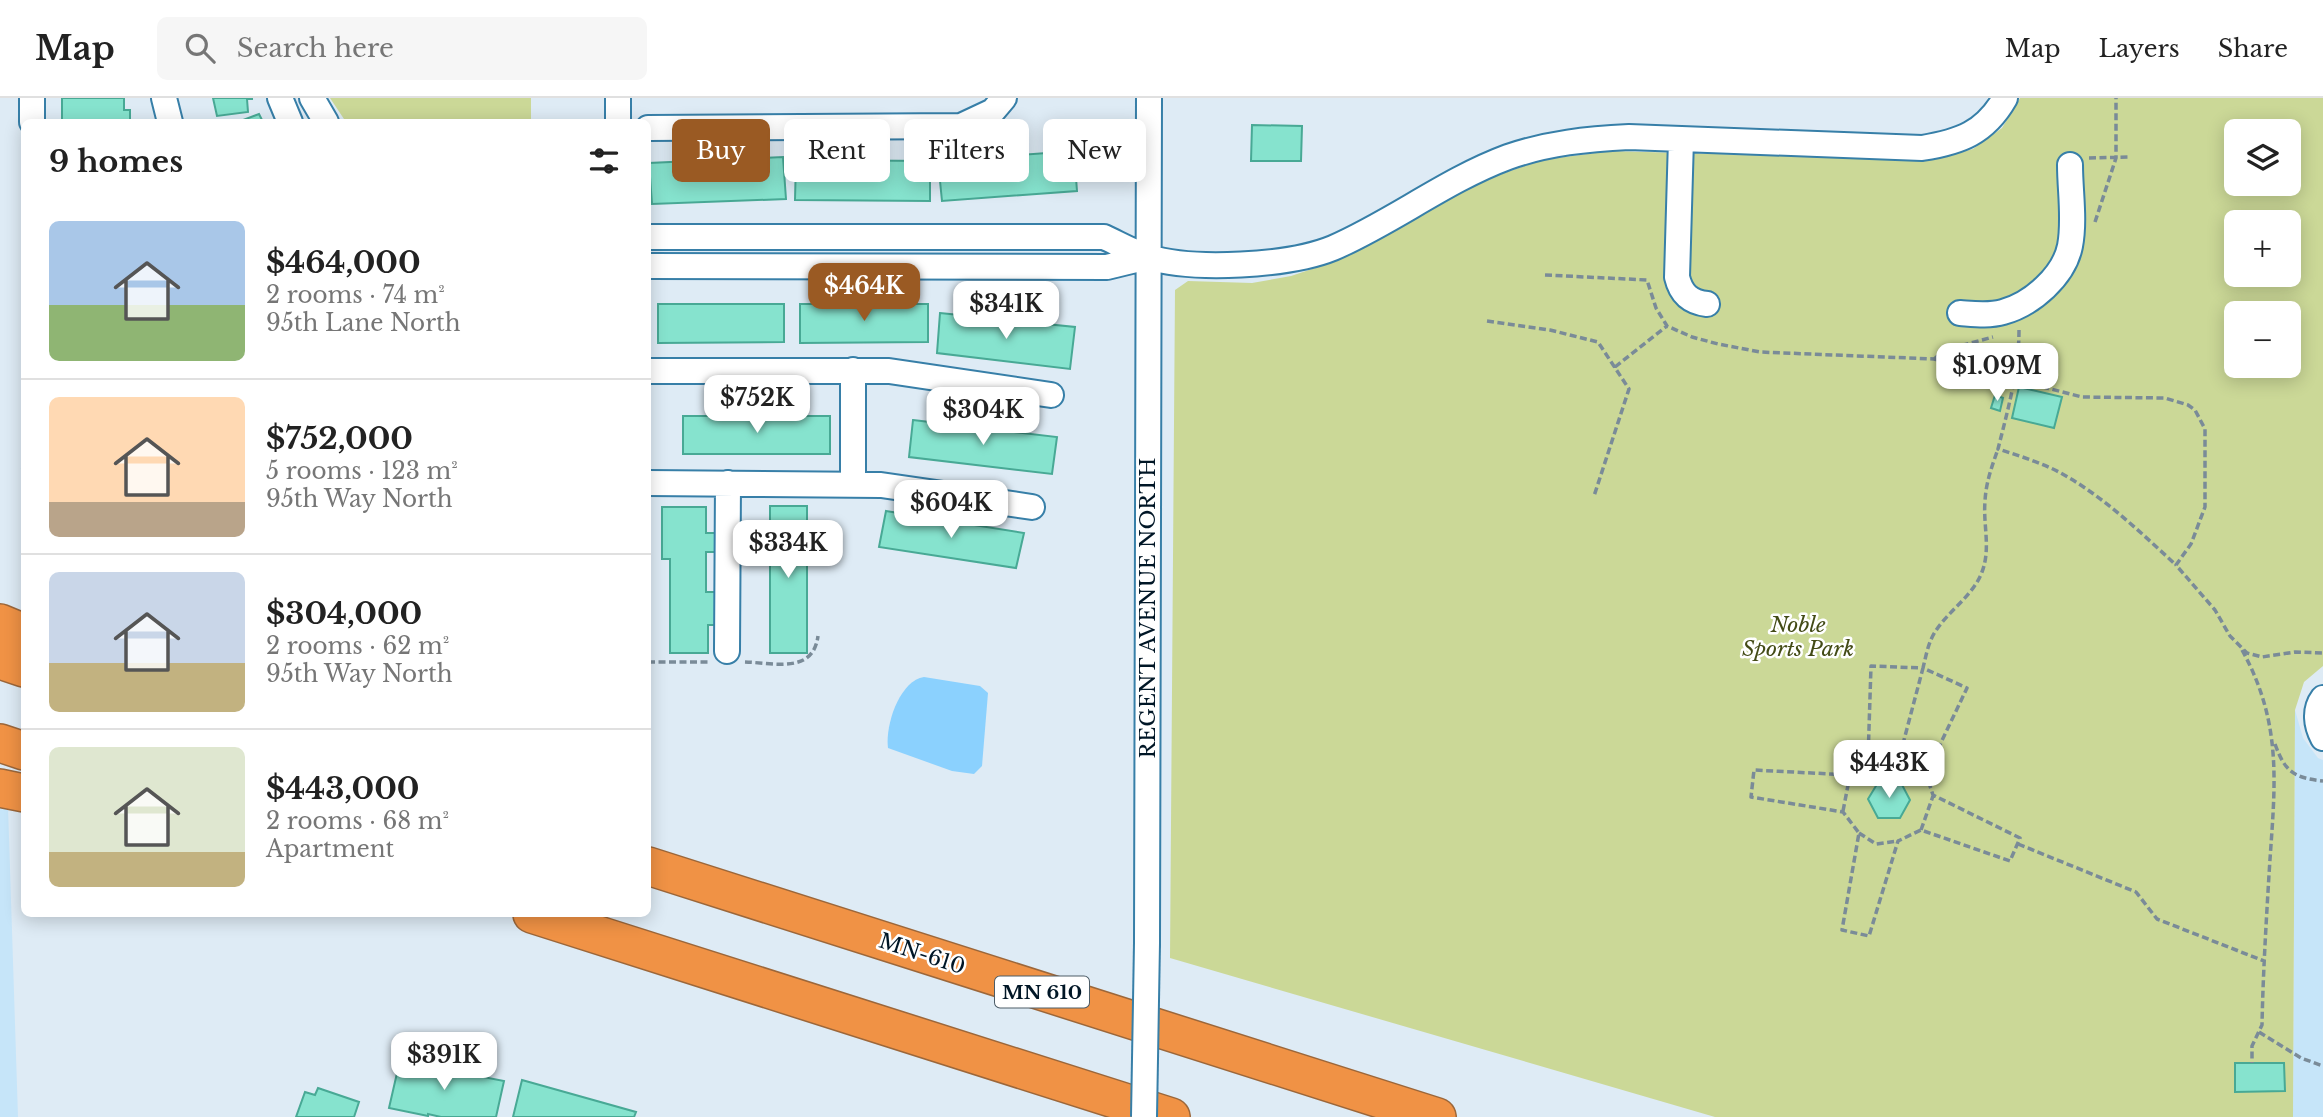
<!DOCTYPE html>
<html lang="en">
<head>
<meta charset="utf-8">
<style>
	body { margin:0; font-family:"Libre Baskerville",serif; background:#f6f6f6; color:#222; height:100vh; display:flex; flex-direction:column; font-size:26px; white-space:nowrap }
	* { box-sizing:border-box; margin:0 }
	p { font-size:23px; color:#767676 }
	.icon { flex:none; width:38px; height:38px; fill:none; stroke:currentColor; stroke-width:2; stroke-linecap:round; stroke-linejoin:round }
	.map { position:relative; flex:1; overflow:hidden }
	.details { position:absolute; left:21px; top:21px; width:630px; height:798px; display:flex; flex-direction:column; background:#fff; border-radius:10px; box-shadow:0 4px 18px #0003 }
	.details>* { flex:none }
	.hud { position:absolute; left:672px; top:21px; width:665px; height:63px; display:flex; gap:14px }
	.tools { position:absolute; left:2224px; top:21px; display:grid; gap:14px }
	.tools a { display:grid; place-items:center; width:77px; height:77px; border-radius:10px; background:#fff; box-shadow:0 4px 18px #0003; font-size:35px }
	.price { position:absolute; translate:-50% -60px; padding:0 16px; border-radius:14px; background:#fff; color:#222; font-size:23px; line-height:46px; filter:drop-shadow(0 2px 4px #0008) }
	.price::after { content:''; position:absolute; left:50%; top:42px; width:21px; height:16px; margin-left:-10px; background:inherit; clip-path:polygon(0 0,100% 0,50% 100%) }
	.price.current { background:#9a5a23; color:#fff }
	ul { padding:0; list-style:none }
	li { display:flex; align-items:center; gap:21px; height:175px; padding:0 28px }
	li+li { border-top:2px solid #e0e0e0 }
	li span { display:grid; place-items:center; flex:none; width:196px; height:140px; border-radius:10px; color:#555 }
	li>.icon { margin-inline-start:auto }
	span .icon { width:84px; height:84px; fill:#fffc; stroke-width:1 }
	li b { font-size:30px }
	h2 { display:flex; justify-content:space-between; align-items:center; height:84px; padding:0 28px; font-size:30px }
	.pill { padding:0 24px; border-radius:10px; background:#fff; box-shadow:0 4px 18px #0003; font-size:24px; line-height:63px }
	.pill.current { background:#9a5a23; color:#fff }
	header { display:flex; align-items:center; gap:42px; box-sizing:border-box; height:98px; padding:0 35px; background:#fff; border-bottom:2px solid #e0e0e0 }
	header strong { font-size:33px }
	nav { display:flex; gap:38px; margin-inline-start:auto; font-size:24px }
	.search { width:490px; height:63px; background:#f6f6f6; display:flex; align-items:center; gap:18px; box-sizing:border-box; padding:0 24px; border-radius:10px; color:#767676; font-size:26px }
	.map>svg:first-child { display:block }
</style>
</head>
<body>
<header>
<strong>Map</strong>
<div class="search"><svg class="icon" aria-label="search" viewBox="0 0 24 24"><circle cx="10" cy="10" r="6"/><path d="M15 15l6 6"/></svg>Search here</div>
<nav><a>Map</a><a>Layers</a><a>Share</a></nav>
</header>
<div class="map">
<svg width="2323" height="1019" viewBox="0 0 2323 1019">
	<rect width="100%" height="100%" fill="#deebf5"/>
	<!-- built -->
	<path fill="#c6e5f9" d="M2295 612 2303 640 2318 660 2323 662V1019H2293Z
		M0 708H8L18 1019H0Z"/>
	<!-- green -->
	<path fill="#cbd897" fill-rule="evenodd" d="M330 0H531V24H346Z
		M2020 0H2323V568L2304 584 2295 612 2293 1019H1715L1170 860 1175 192 1188 183 1252 185 1291 178 1327 166 1484 82 1542 62 1610 53 1933 62 1973 51 2002 30ZM2236 33H2289V86H2236ZM2236 124H2289V177H2236ZM2236 215H2289V268H2236Z"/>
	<!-- water -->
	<path fill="#8bd1fe" d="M924 579 980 588 988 595 982 668 974 676 952 673 888 650C885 628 899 583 924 579Z"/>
	<!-- building -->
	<path fill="#86e3ce" stroke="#48a995" stroke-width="2" d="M62 0H124V12H130V24H62Z
		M213 0H252V1H247L248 14 217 18Z
		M259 16 263 24H238Z
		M1252 27 1302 28 1301 63H1251Z
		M1074 53 1077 93 942 103 938 63Z
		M783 59 786 101 652 106 649 65Z
		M796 62 930 63V103L795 102Z
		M658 206H784V244L658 245Z
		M800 206H928V244L800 245Z
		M940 215 1075 229 1070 271 937 255Z
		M2019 289 2062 299 2054 330 2012 320Z
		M1995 297 2003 300 2000 313 1991 310Z
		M683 318H830V356H683Z
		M913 322 1057 339 1052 376 909 359Z
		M23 328H24V370H22Z
		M770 408H807V555H770Z
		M662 409H706V435H716V454H706V494H716V527H708V555H670V461H662Z
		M886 413 1024 435 1016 470 879 449Z
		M1879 683H1900L1910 702 1900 720H1878L1868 701Z
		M414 957 423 960 422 967 504 983 496 1019H441L428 1016V1018L389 1010 400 962 412 965Z
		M2235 965H2284L2285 993 2235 994Z
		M522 982 636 1014 634 1019H513Z
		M318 990 359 1004 354 1019H296L305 994 315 997Z"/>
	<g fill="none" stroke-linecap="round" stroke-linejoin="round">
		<!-- minor casing -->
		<g stroke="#377fa8" stroke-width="28">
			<path id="minor" d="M164 0 170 24
				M280 0 290 24
				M312 0 326 24
				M32 24V0
				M618 24V0
				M648 30 961 28 993 13 1004 0
				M1681 41 1677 179C1681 196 1690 204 1707 206
				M648 139H1104C1119 146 1133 154 1148 159 1193 173 1289 168 1333 150 1393 124 1446 82 1508 59 1548 45 1588 41 1629 39L1922 50C1960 44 1985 35 2005 0
				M648 168 1107 169 1148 159
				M1960 215C1974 216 1989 218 2003 214 2032 206 2064 178 2070 148 2075 122 2070 93 2070 67
				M648 273H889L1051 297
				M648 385 881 387 1032 409
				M853 385V272
				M727 553 728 385
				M2323 600C2314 612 2316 627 2323 640
				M1147 845 1149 0"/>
		</g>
		<!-- highway casing -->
		<g stroke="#9c673a" stroke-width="40">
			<path id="highway" d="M0 525 24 535
				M0 562 24 570
				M0 645 24 653
				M0 690 24 695
				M648 768 1437 1019
				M532 816 1171 1019"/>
		</g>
		<!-- path -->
		<path stroke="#7a8b98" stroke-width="3.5" stroke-dasharray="7 3.5" stroke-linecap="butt" d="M2089 60 2128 59
			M2095 124 2116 60V0
			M1545 177 1647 182 1656 210 1667 228 1692 239 1718 246 1760 254 1934 261 2082 299 2165 300 2188 307 2195 312 2205 331V409L2191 446 2176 467 2215 512 2230 538 2247 555 2262 559 2295 554 2323 555
			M1487 223 1550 232 1598 244 1629 291 1594 398
			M2019 232C2019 273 2008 311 1998 351 2017 357 2036 363 2055 372 2100 395 2139 433 2176 467
			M1934 261 1945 252 1993 239
			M1615 269 1667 228
			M2242 552C2285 630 2274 693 2269 777 2266 827 2263 877 2262 927L2252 948V965
			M648 564H710
			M745 564C775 565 813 576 818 538
			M2275 646C2285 674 2294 680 2323 683
			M1900 657 1923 570 1967 590 1926 676 1933 697 2020 740 2010 763 1921 732 1898 743 1869 838 1842 832 1859 735 1843 714 1751 699 1754 672 1850 677 1868 662 1871 568 1923 570C1926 558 1928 545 1935 534 1948 513 1973 498 1982 474 1991 450 1983 428 1985 403 1986 384 1992 368 1998 351
			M1868 662 1900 657 1926 675
			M1843 713 1850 677
			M1921 732 1933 698
			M1859 735 1876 746 1898 743
			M2018 746 2136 794 2157 821 2264 863
			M2259 934 2301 960 2323 968"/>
		<!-- minor -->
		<use href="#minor" stroke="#fff" stroke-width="24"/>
		<!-- highway -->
		<use href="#highway" stroke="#f09245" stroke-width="37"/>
		<!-- minor-bridge casing -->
		<g stroke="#377fa8" stroke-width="28" stroke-linecap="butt">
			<path id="minor-bridge" d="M1144 1019 1147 845"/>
		</g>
		<!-- minor-bridge -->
		<use href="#minor-bridge" stroke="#fff" stroke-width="24"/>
	</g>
	<g text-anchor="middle" stroke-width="5" stroke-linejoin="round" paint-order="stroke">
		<!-- shield labels -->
		<rect fill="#fff" stroke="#4c5c67" stroke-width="2" x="995" y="878.5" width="94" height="31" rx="5"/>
		<g font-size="19" font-weight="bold" fill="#001626">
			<text x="1042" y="901">MN 610</text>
		</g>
		<!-- street labels -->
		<g font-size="21" fill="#001626" stroke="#fff">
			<text transform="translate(1148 510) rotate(-90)" y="7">REGENT AVENUE NORTH</text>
			<text transform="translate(922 856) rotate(18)" y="7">MN-610</text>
		</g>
		<!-- park labels -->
		<g font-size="21" font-style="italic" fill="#434b16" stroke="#fff">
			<text x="1798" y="534">Noble<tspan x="1798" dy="24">Sports Park</tspan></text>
		</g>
	</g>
</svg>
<div class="tools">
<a><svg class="icon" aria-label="layers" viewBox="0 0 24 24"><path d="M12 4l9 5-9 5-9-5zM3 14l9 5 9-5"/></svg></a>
<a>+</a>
<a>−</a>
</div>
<b class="price current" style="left:864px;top:225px">$464K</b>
<b class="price" style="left:1006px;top:243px">$341K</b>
<b class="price" style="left:1997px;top:305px">$1.09M</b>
<b class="price" style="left:757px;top:337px">$752K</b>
<b class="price" style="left:983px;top:349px">$304K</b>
<b class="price" style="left:951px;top:442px">$604K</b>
<b class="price" style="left:788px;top:482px">$334K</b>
<b class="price" style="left:1889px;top:702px">$443K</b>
<b class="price" style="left:444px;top:994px">$391K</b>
<div class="hud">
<a class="pill current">Buy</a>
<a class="pill">Rent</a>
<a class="pill">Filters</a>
<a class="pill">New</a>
</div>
<section class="details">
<h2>9 homes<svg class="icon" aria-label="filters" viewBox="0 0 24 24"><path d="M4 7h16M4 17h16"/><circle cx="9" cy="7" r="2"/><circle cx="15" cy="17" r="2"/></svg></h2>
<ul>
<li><span style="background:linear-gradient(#a9c7e8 60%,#8fb573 0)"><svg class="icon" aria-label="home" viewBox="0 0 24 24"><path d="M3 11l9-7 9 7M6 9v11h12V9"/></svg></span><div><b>$464,000</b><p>2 rooms · 74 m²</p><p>95th Lane North</p></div></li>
<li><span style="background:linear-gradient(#ffd9b3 75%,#b9a48a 0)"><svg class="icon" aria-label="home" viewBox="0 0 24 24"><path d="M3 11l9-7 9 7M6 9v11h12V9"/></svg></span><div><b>$752,000</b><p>5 rooms · 123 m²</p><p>95th Way North</p></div></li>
<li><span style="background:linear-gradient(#c9d6e8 65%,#c2b280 0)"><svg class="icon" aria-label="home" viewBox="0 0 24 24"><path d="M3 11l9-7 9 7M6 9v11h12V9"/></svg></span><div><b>$304,000</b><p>2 rooms · 62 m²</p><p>95th Way North</p></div></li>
<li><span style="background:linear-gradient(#dfe7d0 75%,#c2b280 0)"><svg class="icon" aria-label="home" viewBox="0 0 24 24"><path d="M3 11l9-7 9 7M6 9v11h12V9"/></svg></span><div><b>$443,000</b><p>2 rooms · 68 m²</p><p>Apartment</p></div></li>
</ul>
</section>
</div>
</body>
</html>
